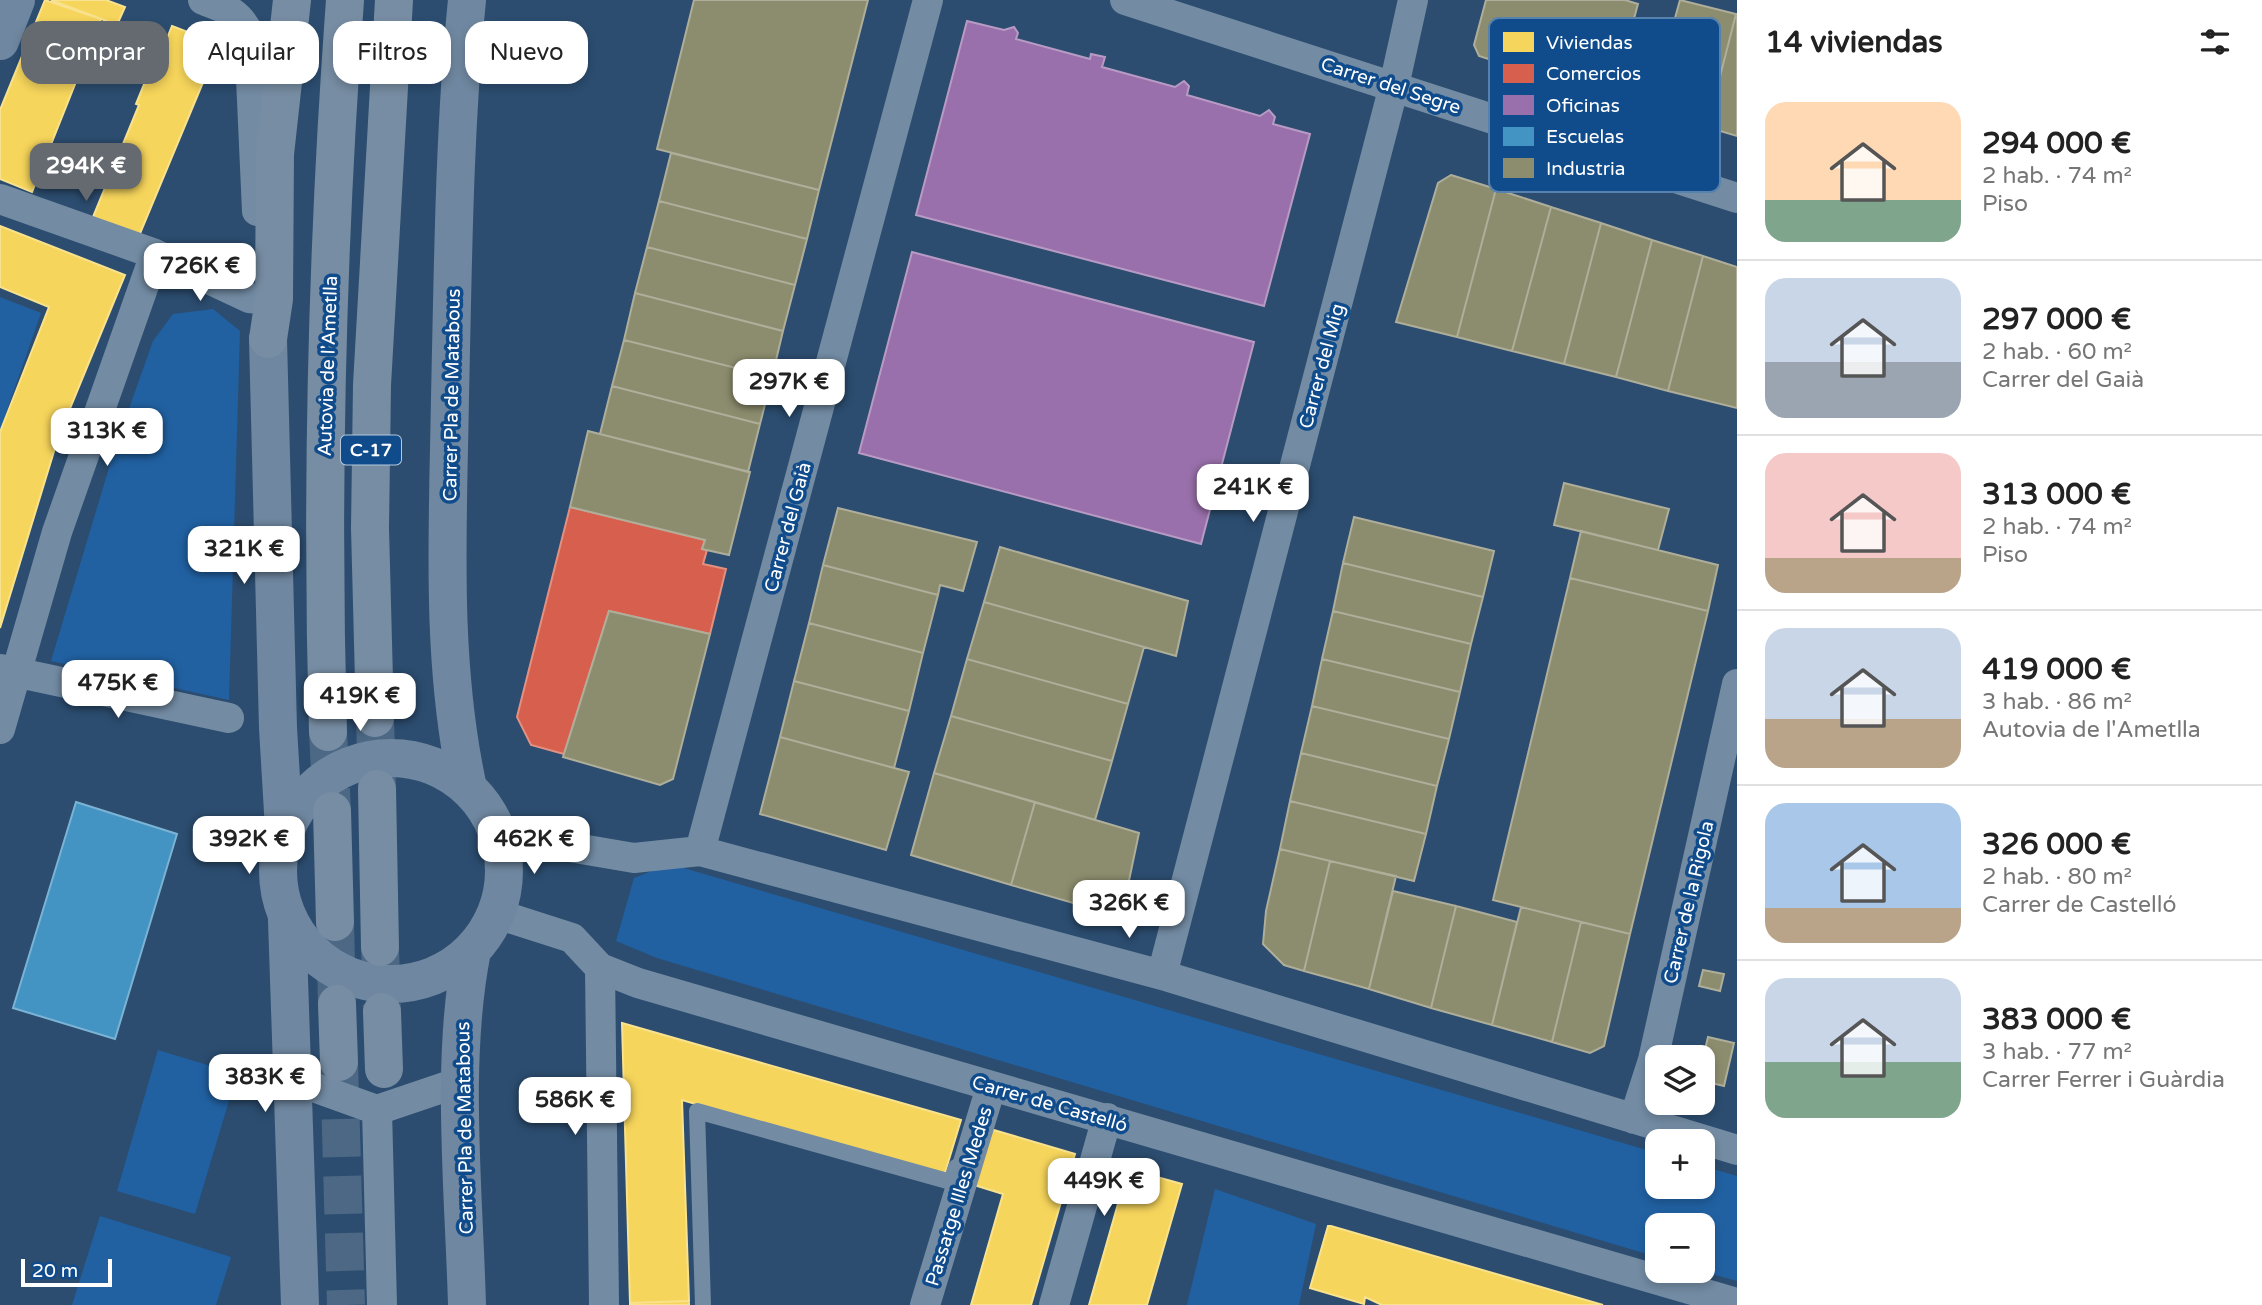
<!DOCTYPE html>
<html lang="es">
<head>
<meta charset="utf-8">
<style>
	body { margin:0; font-family:"Varela Round",sans-serif; background:#f2f2f2; color:#222; height:100vh; display:flex; flex-direction:column; font-size:26px; white-space:nowrap }
	* { box-sizing:border-box; margin:0 }
	p { font-size:23px; color:#767676 }
	.icon { flex:none; width:38px; height:38px; fill:none; stroke:currentColor; stroke-width:2; stroke-linecap:round; stroke-linejoin:round }
	.map { position:relative; flex:1; overflow:hidden }
	.side { display:flex; flex-direction:column; background:#fff; width:525px }
	.side>* { flex:none }
	.hud { position:absolute; left:21px; top:21px; width:665px; height:63px; display:flex; gap:14px }
	.controls { position:absolute; left:1645px; top:1045px; display:grid; gap:14px }
	.controls a { display:grid; place-items:center; width:70px; height:70px; border-radius:14px; background:#fff; box-shadow:0 4px 10px #0003; font-size:35px }
	.scale { position:absolute; left:21px; bottom:18px; width:91px; box-sizing:border-box; padding-left:7px; border:4px solid #fff; border-top:0; font-size:19px; line-height:24px; white-space:nowrap; color:#fff; -webkit-text-stroke:5px #104c8c; paint-order:stroke }
	.price { position:absolute; translate:-50% -60px; padding:0 16px; border-radius:14px; background:#fff; color:#222; font-size:23px; line-height:46px; filter:drop-shadow(0 2px 4px #0008) }
	.price::after { content:''; position:absolute; left:50%; top:42px; width:21px; height:16px; margin-left:-10px; background:inherit; clip-path:polygon(0 0,100% 0,50% 100%) }
	.price.selected { background:#646a6f; color:#fff }
	ul { padding:0; list-style:none }
	li { display:flex; align-items:center; gap:21px; height:175px; padding:0 28px }
	li+li { border-top:2px solid #e0e0e0 }
	li span { display:grid; place-items:center; flex:none; width:196px; height:140px; border-radius:21px; color:#555 }
	li>.icon { margin-inline-start:auto }
	span .icon { width:84px; height:84px; fill:#fffc; stroke-width:1 }
	li b { font-size:30px }
	h2 { display:flex; justify-content:space-between; align-items:center; height:84px; padding:0 28px; font-size:30px }
	.pill { padding:0 24px; border-radius:21px; background:#fff; box-shadow:0 4px 10px #0003; font-size:24px; line-height:63px }
	.pill.selected { background:#646a6f; color:#fff }
	main { display:flex; flex:1; min-height:0 }
	.map>svg:first-child { display:block }
</style>
</head>
<body>
<main>
<div class="map">
<svg width="1737" height="1305" viewBox="0 0 1737 1305">
	<rect width="100%" height="100%" fill="#2c4d70"/>
	<!-- green -->
	<path fill="#2161a2" d="M0 297 41 313 0 430Z
		M213 309 240 331 229 700 51 661 115 448 153 341 173 314Z
		M670 864 1657 1153V1186H1703V1166L1737 1176V1281L1701 1271 1703 1225H1657V1257L657 958 616 941 634 878Z
		M158 1050 237 1074 195 1214 117 1191Z
		M1215 1189 1316 1224 1299 1305H1187Z
		M100 1216 231 1257 216 1305H72Z"/>
	<!-- homes -->
	<path fill="#f6d55c" stroke="#f9e28d" stroke-width="2" d="M45 0 101 19 32 192 0 179V110Z
		M51 0H106L125 7 117 25Z
		M172 26 219 44 139 236 93 217 139 105 136 104 145 82 149 83Z
		M0 226 125 275 59 435 0 628V432L49 307 0 287Z
		M622 1023 961 1120 944 1176 682 1100 689 1301 630 1303Z
		M987 1128 1075 1154 1031 1305H971L1003 1194 971 1184Z
		M1128 1169 1182 1184 1147 1305H1089Z
		M1328 1226H1331L1603 1305H1382L1365 1297 1364 1304 1310 1288Z
		M689 1301V1305H630V1303Z"/>
	<!-- shops -->
	<path fill="#d6604d" stroke="#e29082" stroke-width="2" d="M570 507 705 540 702 549 707 550 703 564 726 569 710 634 609 611 564 754 531 745 517 717Z"/>
	<!-- offices -->
	<path fill="#9970ab" stroke="#b89bc4" stroke-width="2" d="M967 21 1004 30 1014 27 1018 33 1016 39 1090 59 1091 54 1105 57 1102 67 1175 87 1184 81 1189 86 1187 95 1260 116 1269 110 1275 117 1273 124 1310 134 1264 306 916 215Z
		M912 252 1254 342 1201 544 859 453Z"/>
	<!-- schools -->
	<path fill="#4393c3" stroke="#7bb3d5" stroke-width="2" d="M76 802 177 834 115 1039 13 1008Z"/>
	<!-- industry -->
	<path fill="#8c8c6e" stroke="#aeae9a" stroke-width="2" d="M694 0H868L819 190 657 149Z
		M1486 0H1625L1638 4 1632 26 1668 35 1647 110 1479 56 1474 45Z
		M1680 0 1736 14 1707 127 1650 108Z
		M1736 14H1737V136L1707 127Z
		M671 153 819 190 807 239 659 201Z
		M1451 175 1496 189 1457 337 1396 322 1438 183Z
		M1496 189 1551 207 1512 351 1457 337Z
		M659 201 807 239 795 285 647 247Z
		M1551 207 1601 223 1564 364 1512 351Z
		M1601 223 1652 240 1616 377 1564 364Z
		M1652 240 1703 256 1668 391 1616 377Z
		M647 247 795 285 783 331 635 293Z
		M1703 256 1737 267V408L1668 391Z
		M635 293 783 331 772 377 624 340Z
		M624 340 772 377 760 424 612 386Z
		M612 386 760 424 748 472 600 434Z
		M588 431 750 472 729 555 702 549 705 540 570 507Z
		M1564 483 1669 509 1658 550 1554 525Z
		M838 508 977 542 963 591 940 585 938 595 823 565Z
		M1354 517 1494 551 1483 597 1343 563Z
		M1581 531 1718 565 1708 611 1570 578Z
		M1000 547 1188 601 1176 656 984 602Z
		M1343 563 1483 597 1471 644 1333 611Z
		M823 565 938 595 923 653 809 623Z
		M1570 578 1708 611 1630 934 1493 900Z
		M984 602 1144 647 1128 704 967 659Z
		M609 611 710 634 673 779 660 785 563 757Z
		M1333 611 1471 644 1460 692 1322 659Z
		M809 623 923 653 909 711 794 681Z
		M967 659 1128 704 1112 761 951 716Z
		M1322 659 1460 692 1449 739 1312 706Z
		M794 681 909 711 894 768 780 737Z
		M1312 706 1449 739 1437 786 1301 753Z
		M951 716 1112 761 1095 820 934 773Z
		M780 737 909 772 886 850 760 814Z
		M1301 753 1437 786 1426 834 1290 801Z
		M934 773 1035 802 1011 885 911 855Z
		M1290 801 1426 834 1414 881 1280 849Z
		M1035 802 1139 833 1127 890 1117 903 1094 909 1011 885Z
		M1280 849 1330 861 1304 971 1284 965 1263 944 1266 911Z
		M1330 861 1396 876 1369 989 1304 971Z
		M1393 891 1456 906 1431 1008 1369 989Z
		M1456 906 1517 922 1492 1025 1431 1008Z
		M1521 907 1581 922 1552 1042 1492 1025Z
		M1581 922 1630 934 1604 1046 1590 1053 1552 1042Z
		M1703 970 1724 974 1720 991 1699 986Z
		M1708 1037 1734 1043 1724 1086 1703 1081V1058Z"/>
	<g fill="none" stroke-linecap="round" stroke-linejoin="round">
		<!-- highway-tunnel -->
		<path stroke="#4c6885" stroke-width="38" stroke-dasharray="38 19" stroke-linecap="butt" d="M375 718 377 789
			M328 732 332 811
			M335 922 337 1004
			M380 947 382 1012
			M339 1062 346 1305"/>
		<!-- lane -->
		<path stroke="#738ca4" stroke-width="16" d="M703 1305 697 1111 951 1182 956 1167"/>
		<!-- street -->
		<path stroke="#738ca4" stroke-width="30" d="M203 0C225 8 239 12 249 34L257 211
			M1125 0 1737 198
			M0 199 155 254 249 298 260 299
			M0 669 229 718
			M0 729 57 532 155 254
			M499 835 634 858 700 851 1162 975 1737 1150
			M700 851 928 0
			M497 914 572 938 600 968 638 983 1737 1303
			M600 968 604 1305
			M1162 975 1394 86 1413 0
			M316 1088 377 1110 448 1086
			M377 1110 382 1305
			M1634 1119 1653 1060 1737 684
			M925 1305 991 1087
			M1054 1305 1107 1118"/>
		<!-- secondary -->
		<path stroke="#6f87a0" stroke-width="38" d="M467 0C454 131 453 265 450 397 448 528 440 660 468 788
			M0 41 16 0
			M268 339 278 728 284 829
			M278 871a113 113 0 1 1 226 0a113 113 0 1 1-226 0Z
			M287 920 300 1305
			M467 1305C464 1193 450 1060 472 951"/>
		<!-- highway -->
		<path stroke="#778da3" stroke-width="38" d="M268 339 274 299 275 154 292 0
			M375 718 370 528 372 385 394 0
			M328 732C321 488 327 244 345 0
			M377 789 380 947
			M332 811 335 922
			M337 1004 339 1062
			M382 1012 384 1069"/>
	</g>
	<g text-anchor="middle" stroke-width="7" stroke-linejoin="round" paint-order="stroke">
		<!-- shield labels -->
		<rect fill="#104c8c" stroke="#b7c9dc" stroke-width="2" x="341" y="435.5" width="60" height="29" rx="5"/>
		<g font-size="18" font-weight="bold" fill="#fff">
			<text x="371" y="456">C-17</text>
		</g>
		<!-- street labels -->
		<g font-size="19" fill="#fff" stroke="#104c8c">
			<text transform="translate(1391 85) rotate(18)" y="7">Carrer del Segre</text>
			<text transform="translate(327 366) rotate(-88)" y="7">Autovia de l'Ametlla</text>
			<text transform="translate(1321 366) rotate(-75)" y="7">Carrer del Mig</text>
			<text transform="translate(451 395) rotate(-89)" y="7">Carrer Pla de Matabous</text>
			<text transform="translate(787 527) rotate(-75)" y="7">Carrer del Gaià</text>
			<text transform="translate(1688 902) rotate(-77)" y="7">Carrer de la Rigola</text>
			<text transform="translate(1050 1103) rotate(16)" y="7">Carrer de Castelló</text>
			<text transform="translate(464 1128) rotate(-91)" y="7">Carrer Pla de Matabous</text>
			<text transform="translate(958 1196) rotate(-73)" y="7">Passatge Illes Medes</text>
		</g>
	</g>
	<!-- legend -->
	<rect x="1489" y="18" width="231" height="174" rx="10" fill="#104c8c" stroke="#5882ae" stroke-width="2"/>
	<rect x="1503" y="32" width="31" height="20" fill="#f6d55c"/>
	<rect x="1503" y="64" width="31" height="19" fill="#d6604d"/>
	<rect x="1503" y="95" width="31" height="20" fill="#9970ab"/>
	<rect x="1503" y="127" width="31" height="19" fill="#4393c3"/>
	<rect x="1503" y="158" width="31" height="20" fill="#8c8c6e"/>
	<g font-size="19" fill="#fff">
		<text x="1546" y="49">Viviendas</text>
		<text x="1546" y="80">Comercios</text>
		<text x="1546" y="112">Oficinas</text>
		<text x="1546" y="143">Escuelas</text>
		<text x="1546" y="175">Industria</text>
	</g>
</svg>
<div class="controls">
<a><svg class="icon" aria-label="layers" viewBox="0 0 24 24"><path d="M12 4l9 5-9 5-9-5zM3 14l9 5 9-5"/></svg></a>
<a>+</a>
<a>−</a>
</div>
<div class="scale">20 m</div>
<b class="price selected" style="left:86px;top:203px">294K €</b>
<b class="price" style="left:200px;top:303px">726K €</b>
<b class="price" style="left:789px;top:419px">297K €</b>
<b class="price" style="left:107px;top:468px">313K €</b>
<b class="price" style="left:1253px;top:524px">241K €</b>
<b class="price" style="left:244px;top:586px">321K €</b>
<b class="price" style="left:118px;top:720px">475K €</b>
<b class="price" style="left:360px;top:733px">419K €</b>
<b class="price" style="left:249px;top:876px">392K €</b>
<b class="price" style="left:534px;top:876px">462K €</b>
<b class="price" style="left:1129px;top:940px">326K €</b>
<b class="price" style="left:265px;top:1114px">383K €</b>
<b class="price" style="left:575px;top:1137px">586K €</b>
<b class="price" style="left:1104px;top:1218px">449K €</b>
<div class="hud">
<a class="pill selected">Comprar</a>
<a class="pill">Alquilar</a>
<a class="pill">Filtros</a>
<a class="pill">Nuevo</a>
</div>
</div>
<section class="side">
<h2>14 viviendas<svg class="icon" aria-label="filters" viewBox="0 0 24 24"><path d="M4 7h16M4 17h16"/><circle cx="9" cy="7" r="2"/><circle cx="15" cy="17" r="2"/></svg></h2>
<ul>
<li><span style="background:linear-gradient(#ffd9b3 70%,#7fa58c 0)"><svg class="icon" aria-label="home" viewBox="0 0 24 24"><path d="M3 11l9-7 9 7M6 9v11h12V9"/></svg></span><div><b>294 000 €</b><p>2 hab. · 74 m²</p><p>Piso</p></div></li>
<li><span style="background:linear-gradient(#c9d6e8 60%,#9aa5b1 0)"><svg class="icon" aria-label="home" viewBox="0 0 24 24"><path d="M3 11l9-7 9 7M6 9v11h12V9"/></svg></span><div><b>297 000 €</b><p>2 hab. · 60 m²</p><p>Carrer del Gaià</p></div></li>
<li><span style="background:linear-gradient(#f6c9c9 75%,#b9a48a 0)"><svg class="icon" aria-label="home" viewBox="0 0 24 24"><path d="M3 11l9-7 9 7M6 9v11h12V9"/></svg></span><div><b>313 000 €</b><p>2 hab. · 74 m²</p><p>Piso</p></div></li>
<li><span style="background:linear-gradient(#c9d6e8 65%,#b9a48a 0)"><svg class="icon" aria-label="home" viewBox="0 0 24 24"><path d="M3 11l9-7 9 7M6 9v11h12V9"/></svg></span><div><b>419 000 €</b><p>3 hab. · 86 m²</p><p>Autovia de l'Ametlla</p></div></li>
<li><span style="background:linear-gradient(#a9c7e8 75%,#b9a48a 0)"><svg class="icon" aria-label="home" viewBox="0 0 24 24"><path d="M3 11l9-7 9 7M6 9v11h12V9"/></svg></span><div><b>326 000 €</b><p>2 hab. · 80 m²</p><p>Carrer de Castelló</p></div></li>
<li><span style="background:linear-gradient(#c9d6e8 60%,#7fa58c 0)"><svg class="icon" aria-label="home" viewBox="0 0 24 24"><path d="M3 11l9-7 9 7M6 9v11h12V9"/></svg></span><div><b>383 000 €</b><p>3 hab. · 77 m²</p><p>Carrer Ferrer i Guàrdia</p></div></li>
</ul>
</section>
</main>
</body>
</html>
